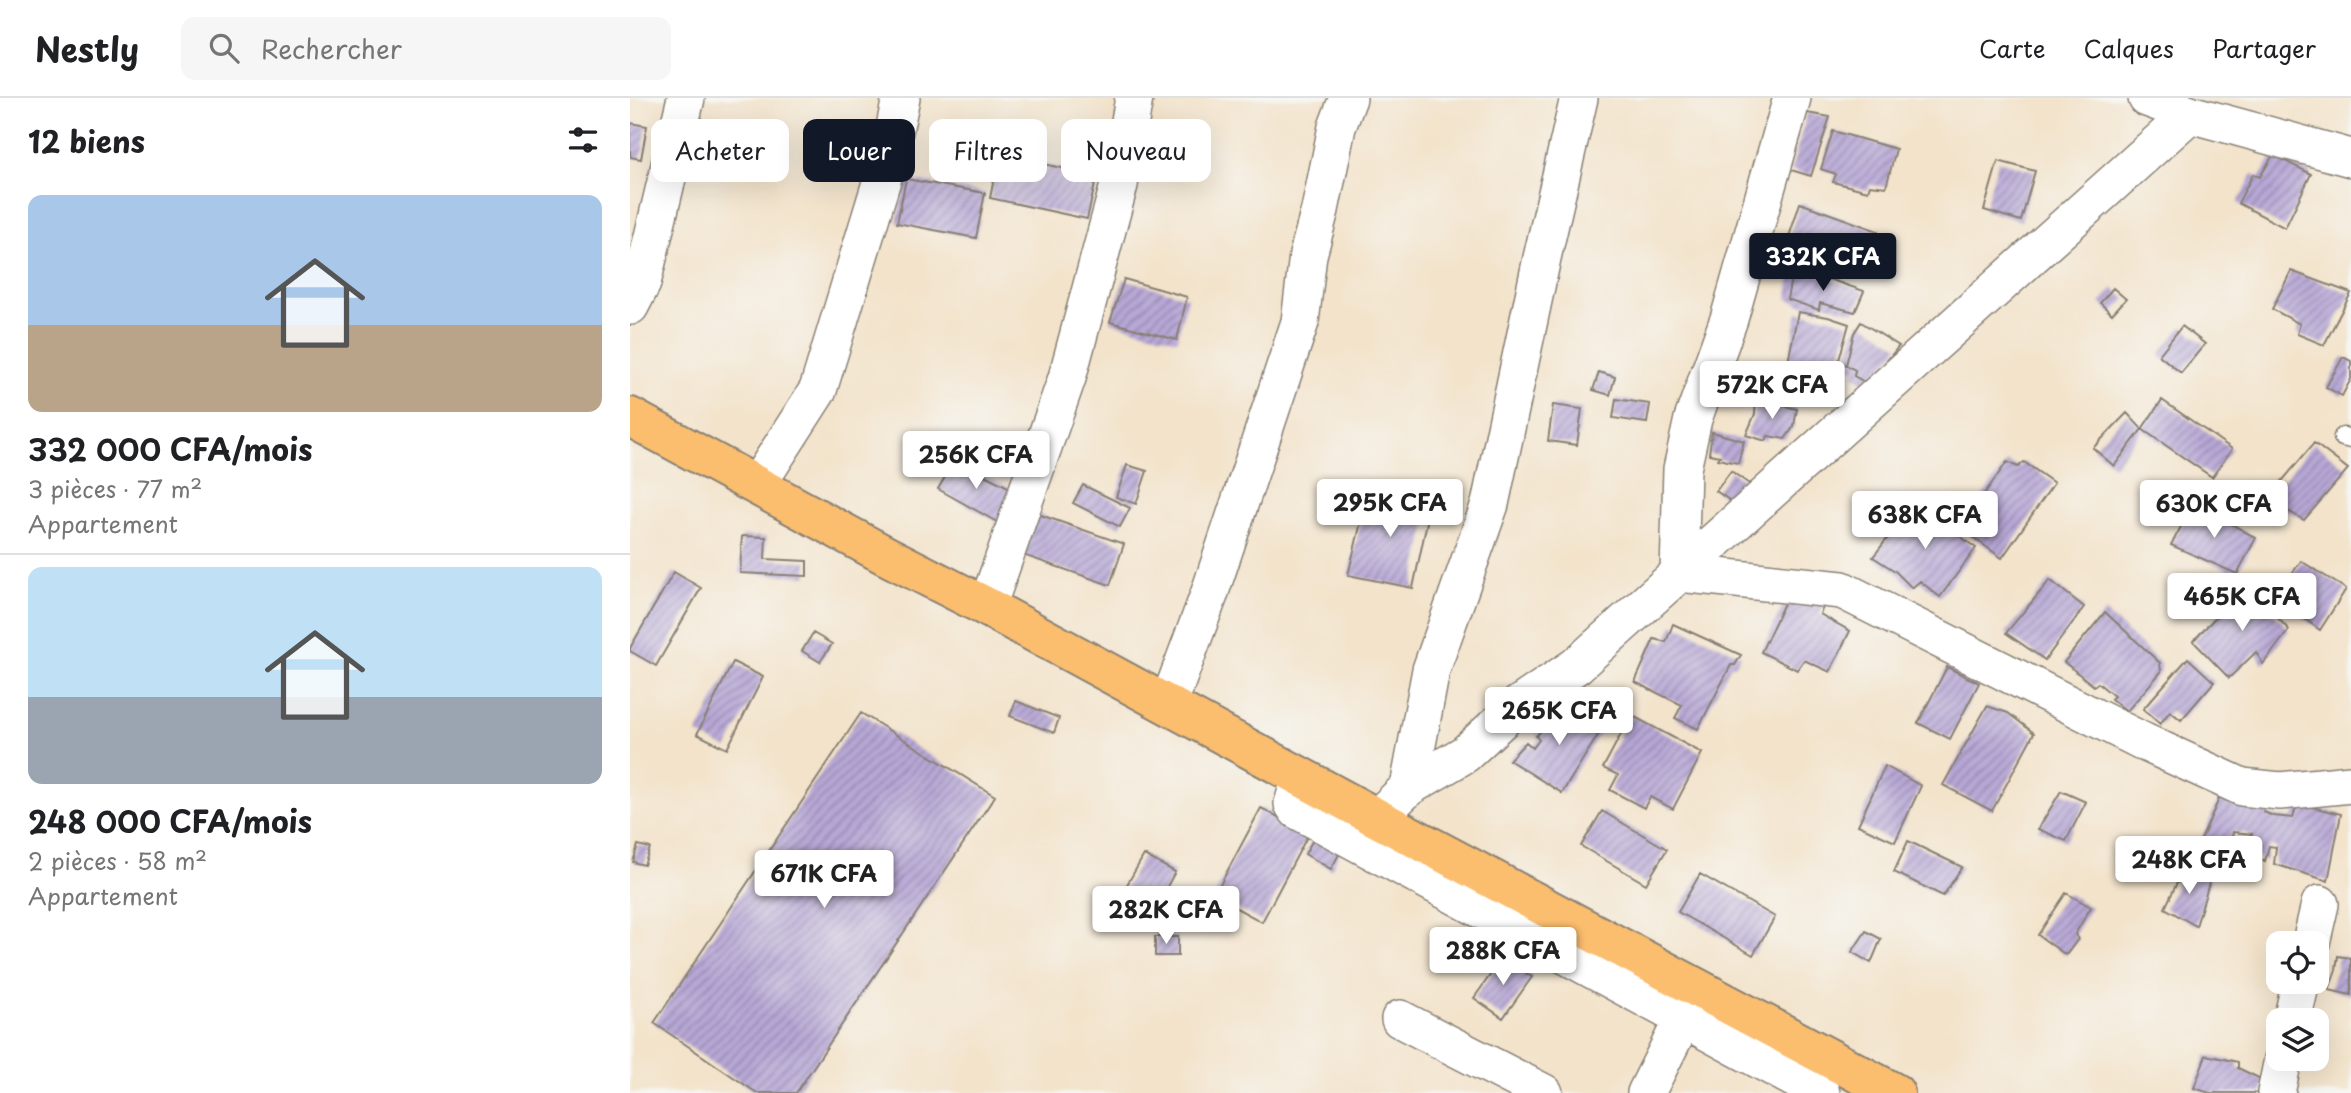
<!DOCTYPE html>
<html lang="fr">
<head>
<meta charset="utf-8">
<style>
	body { margin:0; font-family:"Playpen Sans",sans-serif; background:#f6f6f6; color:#202124; height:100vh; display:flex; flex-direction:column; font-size:26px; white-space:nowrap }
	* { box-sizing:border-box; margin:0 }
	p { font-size:23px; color:#757577 }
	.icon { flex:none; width:38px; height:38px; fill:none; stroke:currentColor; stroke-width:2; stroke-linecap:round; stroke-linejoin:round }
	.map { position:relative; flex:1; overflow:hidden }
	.side { display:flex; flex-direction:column; background:#fff; width:630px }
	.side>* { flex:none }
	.guide { position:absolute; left:21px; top:21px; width:665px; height:63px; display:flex; gap:14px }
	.tools { position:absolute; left:1636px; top:833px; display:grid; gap:14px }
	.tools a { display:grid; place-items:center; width:63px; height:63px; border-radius:14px; background:#fff; box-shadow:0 7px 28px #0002; font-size:35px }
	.price { position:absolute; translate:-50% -60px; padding:0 16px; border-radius:7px; background:#fff; color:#222; font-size:23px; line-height:46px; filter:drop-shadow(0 2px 4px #0008) }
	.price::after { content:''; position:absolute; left:50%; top:42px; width:21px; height:16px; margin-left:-10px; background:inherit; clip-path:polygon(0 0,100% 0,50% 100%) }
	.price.selected { background:#111827; color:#fff }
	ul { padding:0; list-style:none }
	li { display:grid; align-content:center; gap:14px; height:371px; padding:0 28px }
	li+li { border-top:2px solid #e0e0e0 }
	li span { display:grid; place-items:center; height:217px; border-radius:14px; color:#555 }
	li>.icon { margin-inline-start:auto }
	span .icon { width:126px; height:126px; fill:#fffc; stroke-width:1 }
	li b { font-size:30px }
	h2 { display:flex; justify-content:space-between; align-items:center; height:84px; padding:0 28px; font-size:30px }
	.pill { padding:0 24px; border-radius:14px; background:#fff; box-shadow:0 7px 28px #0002; font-size:24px; line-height:63px }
	.pill.selected { background:#111827; color:#fff }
	header { display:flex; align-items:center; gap:42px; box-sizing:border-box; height:98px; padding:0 35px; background:#fff; border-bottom:2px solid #e0e0e0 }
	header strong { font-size:33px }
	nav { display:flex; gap:38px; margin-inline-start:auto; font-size:24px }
	.search { width:490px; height:63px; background:#f6f6f6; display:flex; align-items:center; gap:18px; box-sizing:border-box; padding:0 24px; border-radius:14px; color:#757577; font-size:26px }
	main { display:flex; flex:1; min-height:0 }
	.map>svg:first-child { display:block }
</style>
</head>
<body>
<header>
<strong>Nestly</strong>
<div class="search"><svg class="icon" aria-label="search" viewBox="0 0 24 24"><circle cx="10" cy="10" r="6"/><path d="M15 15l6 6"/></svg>Rechercher</div>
<nav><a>Carte</a><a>Calques</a><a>Partager</a></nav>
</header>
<main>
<section class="side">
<h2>12 biens<svg class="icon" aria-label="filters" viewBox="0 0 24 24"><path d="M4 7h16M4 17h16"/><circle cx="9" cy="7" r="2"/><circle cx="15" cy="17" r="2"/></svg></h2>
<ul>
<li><span style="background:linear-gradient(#a9c7e8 60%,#b9a48a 0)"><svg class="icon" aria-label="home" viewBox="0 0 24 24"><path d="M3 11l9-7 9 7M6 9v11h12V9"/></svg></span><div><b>332 000 CFA/mois</b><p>3 pièces · 77 m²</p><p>Appartement</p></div></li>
<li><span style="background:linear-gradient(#bfe0f5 60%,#9aa5b1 0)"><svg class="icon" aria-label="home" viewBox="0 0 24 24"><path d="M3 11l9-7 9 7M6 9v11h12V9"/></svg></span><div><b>248 000 CFA/mois</b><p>2 pièces · 58 m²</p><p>Appartement</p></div></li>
</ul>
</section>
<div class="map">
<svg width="1721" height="995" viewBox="0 0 1721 995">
	<defs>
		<pattern id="building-hatch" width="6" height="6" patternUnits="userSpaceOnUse" patternTransform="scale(1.75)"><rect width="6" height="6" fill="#b7a7d6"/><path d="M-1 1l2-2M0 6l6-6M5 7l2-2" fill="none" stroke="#9487ad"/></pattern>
	</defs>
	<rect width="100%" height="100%" fill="#f6f6f2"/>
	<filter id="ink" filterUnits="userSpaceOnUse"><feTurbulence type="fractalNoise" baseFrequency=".0143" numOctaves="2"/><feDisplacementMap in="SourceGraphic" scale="14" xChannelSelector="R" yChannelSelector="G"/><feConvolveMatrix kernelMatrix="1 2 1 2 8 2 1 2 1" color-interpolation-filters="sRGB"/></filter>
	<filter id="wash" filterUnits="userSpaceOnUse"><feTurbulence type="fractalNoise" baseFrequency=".00686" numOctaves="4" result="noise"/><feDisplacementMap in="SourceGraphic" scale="28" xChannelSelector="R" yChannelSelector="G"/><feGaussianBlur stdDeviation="1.57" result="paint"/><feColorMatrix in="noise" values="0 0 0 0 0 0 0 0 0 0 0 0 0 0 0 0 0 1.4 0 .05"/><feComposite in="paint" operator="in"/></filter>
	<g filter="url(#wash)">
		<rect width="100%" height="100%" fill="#f3e3cb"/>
		<g id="blocks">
			<!-- building -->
			<path fill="url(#building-hatch)" d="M1177 15 1200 19 1181 78 1161 72Z
				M0 25 17 28 11 61 0 59Z
				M1203 33 1266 51 1256 89 1240 87 1238 93 1203 84 1206 76 1191 71Z
				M369 56 467 78 457 121 360 100Z
				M1643 57 1681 76 1655 130 1608 105 1623 76 1630 79Z
				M1368 63 1405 73 1391 123 1354 112Z
				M276 81 355 95 346 140 267 125Z
				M1170 105 1248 133 1239 158 1228 155 1222 166 1210 162 1207 171 1154 154Z
				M1661 173 1721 195 1694 247 1667 236 1670 226 1642 211Z
				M1178 174 1234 193 1225 214 1190 205 1189 212 1157 201 1161 180 1164 177H1177Z
				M494 181 557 199 547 242 480 224Z
				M1483 190 1496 201 1482 216 1470 205Z
				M1168 214 1198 219 1219 226 1204 280 1157 269Z
				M1231 224 1269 248 1238 286 1224 278 1225 272 1216 267 1224 235Z
				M1552 228 1575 246 1551 275 1529 257Z
				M1713 259 1721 263V281L1712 298 1696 289Z
				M969 274 985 279 980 297 963 292Z
				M986 301 1020 306 1017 325 983 320Z
				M1126 301 1167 311 1164 328 1155 341 1138 338 1136 343 1116 337 1125 316Z
				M1532 302 1602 351 1582 379 1512 331Z
				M923 307 952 311 947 347 918 343Z
				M1497 315 1512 331 1484 368 1463 350Z
				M1082 334 1114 343 1108 365 1088 361 1090 358 1079 356Z
				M1684 345 1718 371 1674 422 1637 401Z
				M325 362 384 392 367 424 308 391Z
				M1377 364 1388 369 1394 364 1424 385 1372 460 1330 430Z
				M497 367 517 373 506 406 486 399Z
				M1101 373 1122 388 1108 408 1086 393Z
				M453 387 500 410 490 429 443 405Z
				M739 392 801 405 783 490 718 477Z
				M1285 405 1346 450 1310 499 1290 483 1282 490 1265 473 1243 459Z
				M1564 405 1626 440 1607 476 1541 447Z
				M405 415 494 446 480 487 390 456Z
				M112 438 136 439 135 461 177 463V478L110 475Z
				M1671 463 1716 491 1690 532 1645 499Z
				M44 474 71 490 26 568 0 553V550Z
				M1420 482 1454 509 1415 562 1376 535Z
				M1617 486 1659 532 1633 566 1626 554 1599 580 1563 543Z
				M1173 499 1193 509 1190 516 1220 533 1200 574 1174 562 1167 572 1131 554 1156 501 1169 506Z
				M1475 514 1530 565 1531 574 1497 613 1481 601 1484 598 1468 585 1464 588 1434 564Z
				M1043 526 1111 557 1105 567H1101L1068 631 1045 620 1052 607 1005 584 1024 541 1036 544Z
				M183 535 202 546 190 564 172 553Z
				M1558 560 1584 584 1551 622 1540 613 1530 626 1513 611Z
				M103 564 133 579 97 651 67 636Z
				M1317 569 1349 585 1320 641 1288 625Z
				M386 603 429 620 424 635 380 618Z
				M930 603 973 629 932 695 879 662 896 644 903 650 909 642 906 638 921 623 918 617Z
				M1357 608 1378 615 1404 635 1362 713 1313 687Z
				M231 615 365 698 166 995H127L24 925Z
				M1001 617 1072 655 1043 711 1020 699 1014 710 980 692 988 677 973 670Z
				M1255 668 1291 688 1265 744 1228 727Z
				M1431 693 1456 704 1436 743 1408 731Z
				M1591 696 1633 703 1634 714 1643 718 1663 720 1666 709 1677 708 1711 716 1698 783 1644 766 1646 749 1639 748 1635 763 1618 755 1622 736 1603 734 1599 755 1570 744Z
				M631 710 679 735 632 824 584 798Z
				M972 713 1037 751 1016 786 951 748Z
				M686 736 712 751 701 771 675 756Z
				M1278 743 1332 769 1313 798 1264 774Z
				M8 747 20 750 14 767 3 764Z
				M514 757 545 774 523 814 491 797Z
				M1554 770 1580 782 1566 828 1535 810Z
				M1070 776 1145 819 1123 857 1048 814Z
				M1436 795 1461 809 1445 836 1448 841 1436 857 1408 837Z
				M1236 833 1251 841 1241 865 1222 854Z
				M525 839H548V858H525Z
				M1708 858 1721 860V897L1699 892 1706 872Z
				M873 859 902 879 873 920 844 900Z
				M1576 957 1608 964V970L1635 983 1631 995H1580L1564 990Z"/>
		</g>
	</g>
	<g filter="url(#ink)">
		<use href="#blocks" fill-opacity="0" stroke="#888074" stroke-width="2"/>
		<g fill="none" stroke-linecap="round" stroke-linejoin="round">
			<!-- lane casing -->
			<g stroke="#888074" stroke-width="21">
				<path id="lane" d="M1713 339 1721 341"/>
			</g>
			<!-- street casing -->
			<g stroke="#888074" stroke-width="40">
				<path id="street" d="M1162 0 1099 221 1063 321 1052 371 1049 475 1212 492 1514 644 1612 689 1650 693 1721 686
					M1517 0 1560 16 1721 60
					M0 208 12 185 56 0
					M127 387 188 292 258 62 271 0
					M357 509 437 280 489 87 504 0
					M538 607 579 497 670 224 678 157 690 112 707 29 718 0
					M671 679 663 706 667 712 1191 995
					M779 689 801 572 860 406 912 160 949 0
					M747 720 779 689 835 656 888 607 946 568 1560 16
					M1681 845 1690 806
					M770 921 914 995
					M1662 922 1671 884
					M1016 995 1053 921
					M1646 995 1653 961"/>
			</g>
			<!-- highway casing -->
			<g stroke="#888074" stroke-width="42">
				<path id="highway" d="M0 319 255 457 357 509 747 720 1265 995"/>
			</g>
			<!-- lane -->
			<use href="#lane" stroke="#fff" stroke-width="18"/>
			<!-- street -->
			<use href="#street" stroke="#fff" stroke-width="37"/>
			<!-- highway -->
			<use href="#highway" stroke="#fbbd6e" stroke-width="38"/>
		</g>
	</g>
</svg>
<div class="tools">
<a><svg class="icon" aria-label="locate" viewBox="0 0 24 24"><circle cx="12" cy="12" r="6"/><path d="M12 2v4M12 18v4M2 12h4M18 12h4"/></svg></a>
<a><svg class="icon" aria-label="layers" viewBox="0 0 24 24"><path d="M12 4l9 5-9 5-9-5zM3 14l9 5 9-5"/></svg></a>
</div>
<b class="price selected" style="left:1193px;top:195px">332K CFA</b>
<b class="price" style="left:1142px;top:323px">572K CFA</b>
<b class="price" style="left:346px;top:393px">256K CFA</b>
<b class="price" style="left:760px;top:441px">295K CFA</b>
<b class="price" style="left:1584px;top:442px">630K CFA</b>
<b class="price" style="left:1295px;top:453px">638K CFA</b>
<b class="price" style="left:1612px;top:535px">465K CFA</b>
<b class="price" style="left:929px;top:649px">265K CFA</b>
<b class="price" style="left:1559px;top:798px">248K CFA</b>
<b class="price" style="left:194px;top:812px">671K CFA</b>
<b class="price" style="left:536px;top:848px">282K CFA</b>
<b class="price" style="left:873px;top:889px">288K CFA</b>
<div class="guide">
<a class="pill">Acheter</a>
<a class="pill selected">Louer</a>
<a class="pill">Filtres</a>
<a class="pill">Nouveau</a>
</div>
</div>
</main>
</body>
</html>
